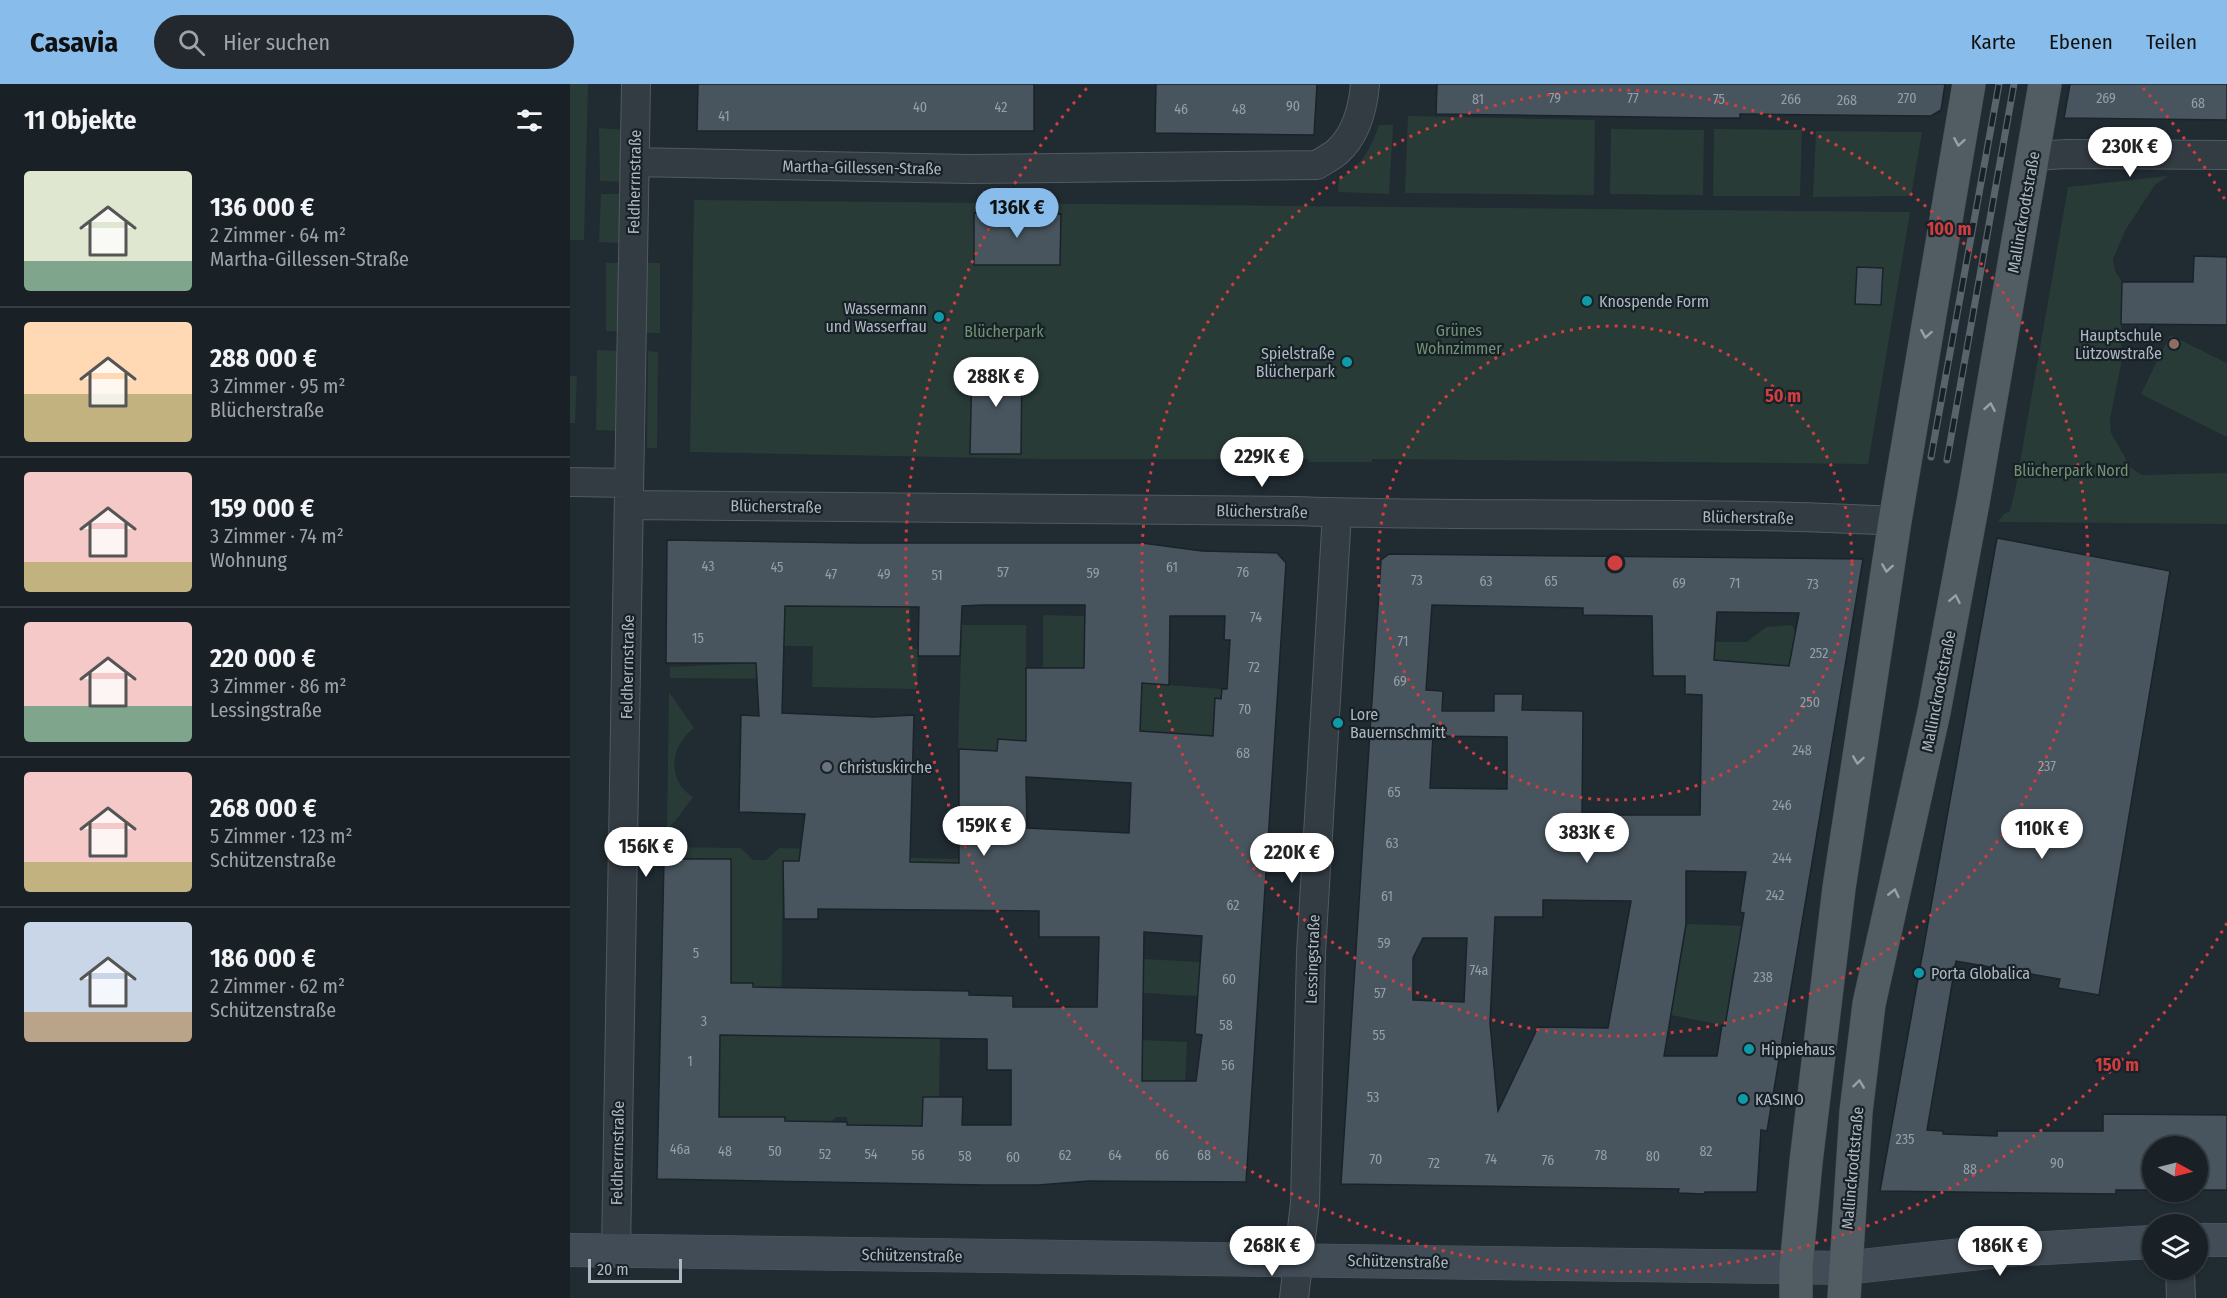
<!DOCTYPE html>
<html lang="de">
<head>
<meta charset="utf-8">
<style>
	body { margin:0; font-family:"Fira Sans Condensed",sans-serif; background:#22282e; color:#f1f3f6; height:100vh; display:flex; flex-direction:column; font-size:22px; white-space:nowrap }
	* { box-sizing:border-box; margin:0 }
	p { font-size:20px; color:#9fa3a7 }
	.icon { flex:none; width:33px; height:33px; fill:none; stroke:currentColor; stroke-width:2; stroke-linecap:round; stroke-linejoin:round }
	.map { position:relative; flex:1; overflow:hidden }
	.sheet { display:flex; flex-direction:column; background:#192026; width:570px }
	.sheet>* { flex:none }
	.needle { width:39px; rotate:97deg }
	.buttons { position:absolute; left:1572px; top:1052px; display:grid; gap:12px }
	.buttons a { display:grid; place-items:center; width:66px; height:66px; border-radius:50%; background:#192026; box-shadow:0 2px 4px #0004,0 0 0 2px #373e43; font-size:30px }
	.scale { position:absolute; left:18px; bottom:15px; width:94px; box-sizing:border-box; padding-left:6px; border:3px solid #aeb8c0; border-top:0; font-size:16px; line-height:21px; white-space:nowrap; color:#aeb8c0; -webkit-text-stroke:4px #192128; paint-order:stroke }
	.price { position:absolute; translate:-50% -51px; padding:0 14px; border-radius:21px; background:#fff; color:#222; font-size:20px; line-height:39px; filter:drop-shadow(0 2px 3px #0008) }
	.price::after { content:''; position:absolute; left:50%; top:36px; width:18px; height:14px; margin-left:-9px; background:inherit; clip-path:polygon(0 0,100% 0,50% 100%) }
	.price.active { background:#88bdeb; color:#111 }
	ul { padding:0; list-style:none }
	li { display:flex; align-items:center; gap:18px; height:150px; padding:0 24px }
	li+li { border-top:2px solid #373e43 }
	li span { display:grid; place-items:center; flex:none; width:168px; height:120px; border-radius:6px; color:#555 }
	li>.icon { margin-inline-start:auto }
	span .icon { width:72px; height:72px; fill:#fffc; stroke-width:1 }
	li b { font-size:26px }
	h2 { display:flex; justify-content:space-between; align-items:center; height:72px; padding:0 24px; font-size:26px }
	header { display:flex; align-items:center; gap:36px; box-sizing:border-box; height:84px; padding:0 30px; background:#88bdeb; color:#111 }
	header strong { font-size:28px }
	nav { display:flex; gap:33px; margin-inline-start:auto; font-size:21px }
	.search { width:420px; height:54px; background:#22282e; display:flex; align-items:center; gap:15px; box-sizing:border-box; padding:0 21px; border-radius:33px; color:#9fa3a7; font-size:22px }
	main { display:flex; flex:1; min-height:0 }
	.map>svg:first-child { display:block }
</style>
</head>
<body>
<header>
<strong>Casavia</strong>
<div class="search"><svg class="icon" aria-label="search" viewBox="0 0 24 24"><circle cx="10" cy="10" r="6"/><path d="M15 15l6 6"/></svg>Hier suchen</div>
<nav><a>Karte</a><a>Ebenen</a><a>Teilen</a></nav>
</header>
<main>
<section class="sheet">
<h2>11 Objekte<svg class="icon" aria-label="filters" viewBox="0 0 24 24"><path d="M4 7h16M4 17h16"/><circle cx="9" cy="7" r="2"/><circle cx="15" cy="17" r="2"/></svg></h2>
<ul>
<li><span style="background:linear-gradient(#dfe7d0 75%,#7fa58c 0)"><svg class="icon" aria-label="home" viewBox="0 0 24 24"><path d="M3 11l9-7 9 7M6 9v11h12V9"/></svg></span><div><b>136 000 €</b><p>2 Zimmer · 64 m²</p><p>Martha-Gillessen-Straße</p></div></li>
<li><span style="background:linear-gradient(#ffd9b3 60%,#c2b280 0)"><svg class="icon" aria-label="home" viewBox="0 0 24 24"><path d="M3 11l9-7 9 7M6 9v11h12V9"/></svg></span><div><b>288 000 €</b><p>3 Zimmer · 95 m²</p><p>Blücherstraße</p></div></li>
<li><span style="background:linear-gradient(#f6c9c9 75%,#c2b280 0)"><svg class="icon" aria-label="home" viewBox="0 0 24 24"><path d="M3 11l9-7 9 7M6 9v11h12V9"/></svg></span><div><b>159 000 €</b><p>3 Zimmer · 74 m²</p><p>Wohnung</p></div></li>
<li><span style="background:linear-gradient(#f6c9c9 70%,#7fa58c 0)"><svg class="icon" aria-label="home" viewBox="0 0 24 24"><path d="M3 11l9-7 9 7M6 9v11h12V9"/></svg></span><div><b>220 000 €</b><p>3 Zimmer · 86 m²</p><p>Lessingstraße</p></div></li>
<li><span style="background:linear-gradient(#f6c9c9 75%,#c2b280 0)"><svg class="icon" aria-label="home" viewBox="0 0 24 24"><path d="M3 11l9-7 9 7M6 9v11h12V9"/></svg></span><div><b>268 000 €</b><p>5 Zimmer · 123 m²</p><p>Schützenstraße</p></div></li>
<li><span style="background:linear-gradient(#c9d6e8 75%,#b9a48a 0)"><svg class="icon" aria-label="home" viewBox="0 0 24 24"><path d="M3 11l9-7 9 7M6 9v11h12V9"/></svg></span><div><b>186 000 €</b><p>2 Zimmer · 62 m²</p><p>Schützenstraße</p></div></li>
</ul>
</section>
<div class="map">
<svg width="1657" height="1214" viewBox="0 0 1657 1214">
	<rect width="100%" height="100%" fill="#212b32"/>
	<!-- green -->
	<path fill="#283b37" d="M0 0H18L14 156H0Z
		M838 32 1025 36 1024 111 835 109Z
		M809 41H823L819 110 768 108 769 95C791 83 801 64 809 41Z
		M29 44 53 46 52 98 30 97Z
		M1041 45 1134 46 1133 111 1040 110Z
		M1144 45 1232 46 1230 112H1143Z
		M1246 47 1352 48 1341 112 1243 113Z
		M1598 92 1585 101 1556 145 1543 175 1545 187 1552 198 1551 280 1540 335 1541 349 1561 384 1572 391 1657 389V440L1428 438 1434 430 1440 427 1445 407 1498 103Z
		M31 110H51L52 159 29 158Z
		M124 116 1340 128 1298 380 818 375H802V378H739L738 375H471L120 368Z
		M36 179H56V247H36Z
		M74 179H90V249H73Z
		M1600 251 1657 279V353L1571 310Z
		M27 266 50 267 49 347 26 346Z
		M78 267 88 268 87 364H77Z
		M0 292H7L5 339H0Z
		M178 522H340L339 564 348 565 347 605 242 603 243 562H178Z
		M473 531 515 532 514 584H473Z
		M392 541H456V657L428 655 427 667 388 665Z
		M1222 541 1226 550 1219 584 1144 576 1134 558H1177L1196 543Z
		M186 579 212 595 100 594V583Z
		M572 599 652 605 651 615 645 614 649 652 570 647Z
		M99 608 124 644C100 662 96 696 123 713L106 736 97 745Z
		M97 763 171 764 183 776H196L209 764 256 765 263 772 389 775V779L213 777 211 951 370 955 369 1013H353L352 1042H277V1033H266L261 1038 215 1037V1033L133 1034 113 1015 89 1014 90 1003H149L150 951H176L177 924H183V899H161V775L97 774Z
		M1117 840 1175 842C1164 872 1158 910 1157 942L1101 931Z
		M573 875 630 878 628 912 573 909Z
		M572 956 617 958 615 1000 571 1003Z"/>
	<!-- building -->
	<path fill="#49555e" stroke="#1b232a" stroke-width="1.5" fill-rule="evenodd" d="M128 0H464V47H127Z
		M586 0H747L744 51 585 49Z
		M867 0H1375L1371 26 1361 32 1170 30V34H1139L866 30Z
		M1500 0H1657V36L1494 34Z
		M404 129 491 130 490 181H404Z
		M1624 172 1657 173V241L1551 240 1552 198H1623Z
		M1287 183 1313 184 1311 221 1285 220Z
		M402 278 452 279 451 370H400Z
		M1427 454 1600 487 1529 911 1488 904 1490 895 1386 877 1357 1046 1373 1047V1050L1427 1052V1047H1533V1030L1657 1031V1106H1628V1062H1582V1106H1546V1110L1310 1107Z
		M97 456 288 459H572L632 467 707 469 716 479 676 1098 519 1097 468 1101H414L87 1095 94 775H161V899H183V903L399 907V911L443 912V923H527L529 853H469V827L248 825V835H214L213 777H229L235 730 169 728 171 631 189 632 186 579H96ZM411 521H515L514 584H456V657L428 655 427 667 389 665V779L340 778 344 631 304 633 212 629 215 522 349 523 348 572H390L392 522ZM600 532H655L654 556H660L657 605H652L651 615 645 614 643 652 570 647 572 599 599 601ZM456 693 561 699 559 749 457 744ZM574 848 632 852 625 950 632 951 626 997H572ZM150 951 417 955V986H441V1041H392L393 1013H353L352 1042 277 1041V1038L215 1037V1033H149Z
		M819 470 1293 475 1197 1047 1191 1046 1187 1108H1135L1134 1110 1108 1109 1109 1105 771 1100 811 476ZM862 521 1013 524V531L1082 532 1083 592H1115V610L1132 611 1130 731H1012L1013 627 952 626 953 610H924V627H872L873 607 856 606ZM1147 528 1229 529 1219 582 1144 576ZM863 652 937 653V705L860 704ZM1116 787 1176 788 1170 828 1174 829 1155 942 1152 941 1147 972H1094L1116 840ZM973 816 1061 817 1038 944 968 943 928 1027 920 939 925 833H973ZM853 854H897L894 918 843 916V874Z"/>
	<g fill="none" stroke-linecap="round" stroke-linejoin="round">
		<!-- street casing -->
		<g stroke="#515a61" stroke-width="30">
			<path id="street" d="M1462 72 1497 70 1657 71
				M65 78 399 85 747 81C753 77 761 73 767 68 786 51 793 24 795 0
				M0 398 59 399
				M59 421 723 427C923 434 1124 426 1325 437
				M46 1167 66 0
				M1610 1185 1611 1214
				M724 1214 735 1119 741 869 767 429"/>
		</g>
		<!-- secondary casing -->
		<g stroke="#515a61" stroke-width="34">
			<path id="secondary" d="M1628 1156H1657
				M0 1166 1274 1184 1438 1166 1582 1158"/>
		</g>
		<!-- primary casing -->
		<g stroke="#3d454d" stroke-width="34">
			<path id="primary" d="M1226 1214V1183L1236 1078 1269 804 1325 437 1399 0
				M1274 1214 1286 1028 1299 920 1364 628 1404 413 1475 0"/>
		</g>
		<!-- street -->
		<use href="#street" stroke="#343c43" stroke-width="28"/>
		<!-- secondary -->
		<use href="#secondary" stroke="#424c56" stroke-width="33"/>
		<!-- primary -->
		<use href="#primary" stroke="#525c63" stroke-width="33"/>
		<!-- rail casing -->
		<g stroke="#58636c" stroke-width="7">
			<path id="rail" d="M1361 373 1429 0
				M1377 376 1444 0"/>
		</g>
		<!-- rail -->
		<use href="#rail" stroke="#192128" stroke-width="4.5" stroke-dasharray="14" stroke-linecap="butt"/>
	</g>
	<!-- one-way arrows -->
	<defs><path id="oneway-chevron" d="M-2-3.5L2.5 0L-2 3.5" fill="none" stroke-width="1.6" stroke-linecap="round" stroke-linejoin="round" transform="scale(1.5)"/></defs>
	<g stroke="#97a1a9">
		<use href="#oneway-chevron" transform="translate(1389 58) rotate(100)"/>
		<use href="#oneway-chevron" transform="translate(1356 250) rotate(100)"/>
		<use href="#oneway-chevron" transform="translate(1420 323) rotate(-80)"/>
		<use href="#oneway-chevron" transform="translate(1317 484) rotate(99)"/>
		<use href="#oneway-chevron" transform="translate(1385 515) rotate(-79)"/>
		<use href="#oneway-chevron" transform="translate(1288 676) rotate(98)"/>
		<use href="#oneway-chevron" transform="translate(1324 809) rotate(-77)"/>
		<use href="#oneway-chevron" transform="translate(1289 1000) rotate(-83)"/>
	</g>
	<!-- distance rings -->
	<g fill="none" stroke="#d03e3f" stroke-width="3" stroke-dasharray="3 6">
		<circle cx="1045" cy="479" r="237"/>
		<circle cx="1045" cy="479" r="473"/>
		<path d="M1657 839A710 710 0 1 1 517 4M1573 4A710 710 0 0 1 1657 119"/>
	</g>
	<!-- markers -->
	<g fill="#0f9aa8" stroke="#192128" stroke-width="2">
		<circle cx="1017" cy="217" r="6"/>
		<circle cx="369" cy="233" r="6"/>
		<circle cx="777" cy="278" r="6"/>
		<circle cx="768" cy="639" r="6"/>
		<circle cx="1349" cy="889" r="6"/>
		<circle cx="1179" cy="965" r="6"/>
		<circle cx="1173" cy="1015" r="6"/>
	</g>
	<circle fill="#8d6e63" stroke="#192128" stroke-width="2" cx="1604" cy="260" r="6"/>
	<circle fill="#6b7280" stroke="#192128" stroke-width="2" cx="257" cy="683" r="6"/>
	<g text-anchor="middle" stroke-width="4.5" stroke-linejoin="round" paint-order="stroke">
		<!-- number labels -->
		<g font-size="14" fill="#959fa8">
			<text x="985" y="19">79</text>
			<text x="1063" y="19">77</text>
			<text x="1337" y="19">270</text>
			<text x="1536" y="19">269</text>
			<text x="908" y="20">81</text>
			<text x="1149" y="20">75</text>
			<text x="1221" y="20">266</text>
			<text x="1277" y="21">268</text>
			<text x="1628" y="24">68</text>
			<text x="723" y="27">90</text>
			<text x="350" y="28">40</text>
			<text x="431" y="28">42</text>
			<text x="611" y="30">46</text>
			<text x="669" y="30">48</text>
			<text x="154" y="37">41</text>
			<text x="138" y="487">43</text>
			<text x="207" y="488">45</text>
			<text x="602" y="488">61</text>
			<text x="433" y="493">57</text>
			<text x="673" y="493">76</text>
			<text x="523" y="494">59</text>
			<text x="261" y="495">47</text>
			<text x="314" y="495">49</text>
			<text x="367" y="496">51</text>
			<text x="847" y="501">73</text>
			<text x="916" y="502">63</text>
			<text x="981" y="502">65</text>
			<text x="1109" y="504">69</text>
			<text x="1165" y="504">71</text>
			<text x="1243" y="505">73</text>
			<text x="686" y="538">74</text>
			<text x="128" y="559">15</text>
			<text x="833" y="562">71</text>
			<text x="1249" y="574">252</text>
			<text x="684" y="588">72</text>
			<text x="830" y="602">69</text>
			<text x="1240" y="623">250</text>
			<text x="675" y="630">70</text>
			<text x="1232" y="671">248</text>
			<text x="673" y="674">68</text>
			<text x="1477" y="687">237</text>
			<text x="824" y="713">65</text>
			<text x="1212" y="726">246</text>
			<text x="822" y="764">63</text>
			<text x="1212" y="779">244</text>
			<text x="1205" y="816">242</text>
			<text x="817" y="817">61</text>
			<text x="663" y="826">62</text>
			<text x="814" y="864">59</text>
			<text x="126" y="874">5</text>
			<text x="909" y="891">74a</text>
			<text x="1193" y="898">238</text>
			<text x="659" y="900">60</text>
			<text x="810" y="914">57</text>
			<text x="134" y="942">3</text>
			<text x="656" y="946">58</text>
			<text x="809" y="956">55</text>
			<text x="120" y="982">1</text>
			<text x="658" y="986">56</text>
			<text x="803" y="1018">53</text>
			<text x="1335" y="1060">235</text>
			<text x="110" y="1070">46a</text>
			<text x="155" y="1072">48</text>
			<text x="205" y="1072">50</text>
			<text x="1136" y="1072">82</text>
			<text x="255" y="1075">52</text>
			<text x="301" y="1075">54</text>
			<text x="348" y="1076">56</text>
			<text x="495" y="1076">62</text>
			<text x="545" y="1076">64</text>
			<text x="592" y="1076">66</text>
			<text x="634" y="1076">68</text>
			<text x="1031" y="1076">78</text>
			<text x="395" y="1077">58</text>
			<text x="1083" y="1077">80</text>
			<text x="443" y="1078">60</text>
			<text x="806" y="1080">70</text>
			<text x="921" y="1080">74</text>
			<text x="978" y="1081">76</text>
			<text x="864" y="1084">72</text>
			<text x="1487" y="1084">90</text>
			<text x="1400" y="1090">88</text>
		</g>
		<!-- street labels -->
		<g font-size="16" fill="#aeb8c0" stroke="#192128">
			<text transform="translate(292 83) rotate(1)" y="6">Martha-Gillessen-Straße</text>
			<text transform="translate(64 98) rotate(-89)" y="6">Feldherrnstraße</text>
			<text transform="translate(1453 128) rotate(-80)" y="6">Mallinckrodtstraße</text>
			<text transform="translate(206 422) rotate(1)" y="6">Blücherstraße</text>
			<text transform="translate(692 427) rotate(1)" y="6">Blücherstraße</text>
			<text transform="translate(1178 433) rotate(1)" y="6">Blücherstraße</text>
			<text transform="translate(57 583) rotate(-89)" y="6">Feldherrnstraße</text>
			<text transform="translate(1368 607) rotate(-79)" y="6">Mallinckrodtstraße</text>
			<text transform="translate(742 875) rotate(-88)" y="6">Lessingstraße</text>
			<text transform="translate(47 1069) rotate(-89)" y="6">Feldherrnstraße</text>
			<text transform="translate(1282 1084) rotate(-85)" y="6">Mallinckrodtstraße</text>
			<text transform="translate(342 1171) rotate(1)" y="6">Schützenstraße</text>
			<text transform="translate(828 1177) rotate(1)" y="6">Schützenstraße</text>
		</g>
		<!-- poi labels -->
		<g font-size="16" fill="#aeb8c0" stroke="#192128" text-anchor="start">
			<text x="1029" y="223">Knospende Form</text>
			<text x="357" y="230" text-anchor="end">Wassermann<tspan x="357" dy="18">und Wasserfrau</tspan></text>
			<text x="1592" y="257" text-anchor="end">Hauptschule<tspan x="1592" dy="18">Lützowstraße</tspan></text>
			<text x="765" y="275" text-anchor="end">Spielstraße<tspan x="765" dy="18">Blücherpark</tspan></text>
			<text x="780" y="636">Lore<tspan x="780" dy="18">Bauernschmitt</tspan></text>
			<text x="269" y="689">Christuskirche</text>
			<text x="1361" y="895">Porta Globalica</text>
			<text x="1191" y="971">Hippiehaus</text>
			<text x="1185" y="1021">KASINO</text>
		</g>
		<!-- park labels -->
		<g font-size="16" fill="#709472" stroke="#192128">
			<text x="889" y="252">Grünes<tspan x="889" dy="18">Wohnzimmer</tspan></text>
			<text x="434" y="253">Blücherpark</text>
			<text x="1501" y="392">Blücherpark Nord</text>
		</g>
	</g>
	<circle cx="1045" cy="479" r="9" fill="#d03e3f" stroke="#192128" stroke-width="3"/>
	<g font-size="18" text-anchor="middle" font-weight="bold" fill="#d03e3f" stroke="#192128" stroke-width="4.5" stroke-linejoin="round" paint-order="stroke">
		<text x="1379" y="151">100 m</text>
		<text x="1213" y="318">50 m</text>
		<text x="1547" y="987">150 m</text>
	</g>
</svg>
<div class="buttons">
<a><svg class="needle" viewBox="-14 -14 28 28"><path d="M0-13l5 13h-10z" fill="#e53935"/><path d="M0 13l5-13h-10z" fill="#9fa3a7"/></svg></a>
<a><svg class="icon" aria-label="layers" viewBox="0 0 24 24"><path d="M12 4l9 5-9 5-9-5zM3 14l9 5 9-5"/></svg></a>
</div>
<div class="scale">20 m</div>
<b class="price" style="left:1560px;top:94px">230K €</b>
<b class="price active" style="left:447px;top:155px">136K €</b>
<b class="price" style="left:426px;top:324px">288K €</b>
<b class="price" style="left:692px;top:404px">229K €</b>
<b class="price" style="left:414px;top:773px">159K €</b>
<b class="price" style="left:1472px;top:776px">110K €</b>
<b class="price" style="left:1017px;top:780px">383K €</b>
<b class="price" style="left:76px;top:794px">156K €</b>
<b class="price" style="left:722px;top:800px">220K €</b>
<b class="price" style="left:702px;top:1193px">268K €</b>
<b class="price" style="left:1430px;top:1193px">186K €</b>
</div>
</main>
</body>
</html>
